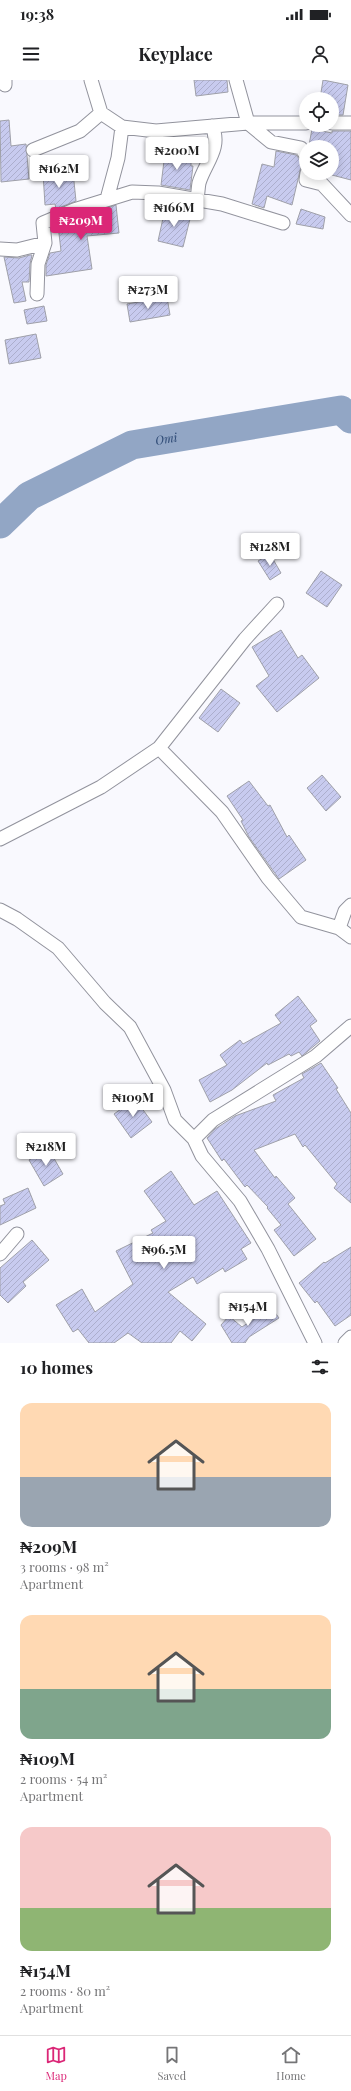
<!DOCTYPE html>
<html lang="en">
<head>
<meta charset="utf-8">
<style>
	body { margin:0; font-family:"Playfair Display",serif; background:#f2f2f2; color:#202124; height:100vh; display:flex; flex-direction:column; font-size:15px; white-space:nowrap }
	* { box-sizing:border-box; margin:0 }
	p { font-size:13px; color:#757577 }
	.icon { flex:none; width:22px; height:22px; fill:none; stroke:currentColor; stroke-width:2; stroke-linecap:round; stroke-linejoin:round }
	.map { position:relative; height:1263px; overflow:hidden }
	.panel { display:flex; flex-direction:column; background:#fff; flex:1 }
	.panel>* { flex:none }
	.tools { position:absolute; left:299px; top:12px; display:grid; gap:8px }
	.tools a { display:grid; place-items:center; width:40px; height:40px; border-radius:50%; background:#fff; box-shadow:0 2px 10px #0003; font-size:20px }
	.price { position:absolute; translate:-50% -34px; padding:0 9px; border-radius:4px; background:#fff; color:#222; font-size:13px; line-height:26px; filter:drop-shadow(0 1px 2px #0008) }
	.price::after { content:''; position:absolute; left:50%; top:24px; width:12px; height:9px; margin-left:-6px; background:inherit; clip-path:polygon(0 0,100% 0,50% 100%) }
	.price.current { background:#db2777; color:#fff }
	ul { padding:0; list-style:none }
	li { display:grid; align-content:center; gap:8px; height:212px; padding:0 20px }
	li span { display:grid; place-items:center; height:124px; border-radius:12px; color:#555 }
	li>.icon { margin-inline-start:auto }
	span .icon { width:72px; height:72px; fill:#fffc; stroke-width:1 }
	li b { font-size:17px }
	h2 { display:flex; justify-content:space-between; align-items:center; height:48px; padding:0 20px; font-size:17px }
	.status { display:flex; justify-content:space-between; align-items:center; height:28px; padding:0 20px; background:#fff; direction:ltr }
	.status svg { height:11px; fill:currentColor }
	header { display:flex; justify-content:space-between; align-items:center; height:52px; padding:0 20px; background:#fff; font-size:18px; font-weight:700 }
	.tab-bar { display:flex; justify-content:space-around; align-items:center; height:56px; border-top:1px solid #e0e0e0; background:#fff; font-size:11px; color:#757577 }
	.tab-bar a { display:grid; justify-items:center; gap:2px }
	.tab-bar .current { color:#db2777 }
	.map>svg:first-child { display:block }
</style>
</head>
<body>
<div class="status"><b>19:38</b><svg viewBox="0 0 49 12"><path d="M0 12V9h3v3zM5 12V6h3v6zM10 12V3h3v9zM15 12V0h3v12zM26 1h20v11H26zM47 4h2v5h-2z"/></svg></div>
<header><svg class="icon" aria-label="menu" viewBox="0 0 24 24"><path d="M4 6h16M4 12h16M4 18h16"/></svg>Keyplace<svg class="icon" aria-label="person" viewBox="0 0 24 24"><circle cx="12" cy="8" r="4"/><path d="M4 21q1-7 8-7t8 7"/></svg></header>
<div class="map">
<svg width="351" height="1263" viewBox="0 0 351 1263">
	<defs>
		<pattern id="building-hatch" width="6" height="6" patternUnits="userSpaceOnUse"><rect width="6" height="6" fill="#c8cbef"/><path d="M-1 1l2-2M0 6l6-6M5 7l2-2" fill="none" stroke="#acaecd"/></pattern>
	</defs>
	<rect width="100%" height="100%" fill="#f9f9fe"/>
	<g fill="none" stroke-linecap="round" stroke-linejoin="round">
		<!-- river -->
		<path stroke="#92a6c5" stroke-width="29" id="s1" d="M0 444 29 416 132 365 341 330 351 339"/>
	</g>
	<!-- building -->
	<path fill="url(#building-hatch)" stroke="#9fa0a9" d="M194 0H227L228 12 196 16Z
		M323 0 348 5 343 35H332V19H320Z
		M9 40 11 66 26 64 29 99 1 102 0 41Z
		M312 49 332 53V51H351V100L332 95V67L309 65Z
		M276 71 296 75 302 82 292 125 267 116 264 128 252 124 262 84 274 87Z
		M174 72 188 74V81H191V86H193L190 110 161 105 165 73 174 74Z
		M73 92 76 121 56 129 55 124 45 125 43 93Z
		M116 125 119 153 87 156 92 189 46 196V185L50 173 61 171 58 145Z
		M165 129 191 135 183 167 158 161Z
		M301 129 325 137 323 149 296 144Z
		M30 175H32L30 184 29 202H22L26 221 14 223 4 177 19 178Z
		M167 217 170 235 130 242 127 224Z
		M44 226 47 241 27 244 24 230Z
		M36 254 41 278 9 284 5 260Z
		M270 474 281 493 270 500 258 481Z
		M321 491 342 505 327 527 306 513Z
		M281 550 298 578 302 575 319 598 277 632 256 606 269 596 252 567Z
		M221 609 240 623 218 652 199 638Z
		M322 695 341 717 326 731 307 708Z
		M249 701 268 726 270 725 287 757 289 755 306 780 279 799 249 757 241 741 243 740 227 716Z
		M298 916 317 941 310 946 320 961 302 976 299 972 291 976 289 974 268 985 267 983 232 1010 210 1022 199 1000 227 985 220 975 240 960 243 964 281 943 275 935Z
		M321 983 338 1008 336 1009 351 1033V1123L334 1108 337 1104 305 1065 303 1067 295 1054 254 1070 275 1098 276 1096 295 1118 288 1124 316 1159 294 1176 274 1150 281 1145 267 1128 268 1127 247 1105 245 1107 224 1079 222 1081 207 1058 215 1049 235 1036 276 1021 273 1015 304 998 302 994Z
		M135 1019 152 1042 131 1058 114 1034Z
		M48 1068 63 1094 44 1106 29 1080Z
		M171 1091 194 1125 217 1111 251 1163 241 1169 247 1179 225 1192 223 1188 197 1204 193 1197 168 1212 206 1244 192 1261 180 1251 171 1263H142L128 1253 114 1263H89L78 1249 73 1252 56 1225 82 1209 95 1232 133 1204 116 1171 153 1153 151 1150 166 1141 144 1111Z
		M28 1108 36 1128 0 1145V1126L5 1124 3 1119Z
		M32 1160 49 1180 23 1202 26 1206 8 1223 0 1215V1188Z
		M351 1167V1235L335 1246 317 1221 315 1223 299 1203 324 1182 325 1183Z
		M271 1227 279 1238 249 1257 245 1263H232L221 1245 229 1236 242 1247Z"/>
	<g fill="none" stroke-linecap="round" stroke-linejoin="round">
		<!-- street casing -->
		<g stroke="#92939d" stroke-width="15">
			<path id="street" d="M5 0V5
				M91 0 101 33 122 47 156 51 248 43H306
				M236 0 248 43 271 62 301 68 306 75
				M332 43H351
				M33 70 80 51 101 33
				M307 93 306 100 322 104 351 135
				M107 119 118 78 122 47
				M197 119C198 114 198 108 199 103 205 83 222 68 212 46
				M0 169 17 170 45 163
				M37 214 38 184 45 163 43 143 74 130 132 112 158 113 222 124 283 143
				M159 668 222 732 268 798 301 837 339 848 351 857
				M0 759 101 707 159 668 245 559 277 524
				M0 830 17 839 58 868 105 923 130 947 164 1010 175 1040 194 1059
				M339 848 345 831 351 825
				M0 1174 17 1154
				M315 1263 268 1169 240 1121 202 1076 194 1059 213 1040 316 976 351 946
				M345 1263 351 1257"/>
		</g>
		<!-- street -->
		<use href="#street" stroke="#fff" stroke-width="13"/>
	</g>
	<g text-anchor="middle" stroke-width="3" stroke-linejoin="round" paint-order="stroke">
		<!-- water labels -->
		<g font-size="12" font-style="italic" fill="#2f4b76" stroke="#f9f9fe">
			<text dy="4" stroke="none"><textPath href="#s1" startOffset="190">Omi</textPath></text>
		</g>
	</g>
</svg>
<div class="tools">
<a><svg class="icon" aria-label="locate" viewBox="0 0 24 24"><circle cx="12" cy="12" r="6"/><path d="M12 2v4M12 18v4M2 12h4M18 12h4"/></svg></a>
<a><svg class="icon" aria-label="layers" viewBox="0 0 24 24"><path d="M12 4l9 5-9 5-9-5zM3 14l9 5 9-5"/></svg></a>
</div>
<b class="price" style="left:177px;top:91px">₦200M</b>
<b class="price" style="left:59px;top:109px">₦162M</b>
<b class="price" style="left:174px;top:148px">₦166M</b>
<b class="price current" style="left:81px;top:161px">₦209M</b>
<b class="price" style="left:148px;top:230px">₦273M</b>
<b class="price" style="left:270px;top:487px">₦128M</b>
<b class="price" style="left:133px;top:1038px">₦109M</b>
<b class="price" style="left:46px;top:1087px">₦218M</b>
<b class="price" style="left:164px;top:1190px">₦96.5M</b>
<b class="price" style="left:248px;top:1247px">₦154M</b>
</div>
<section class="panel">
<h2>10 homes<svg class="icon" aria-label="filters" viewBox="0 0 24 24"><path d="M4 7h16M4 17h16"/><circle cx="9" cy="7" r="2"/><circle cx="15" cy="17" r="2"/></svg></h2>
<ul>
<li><span style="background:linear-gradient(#ffd9b3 60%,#9aa5b1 0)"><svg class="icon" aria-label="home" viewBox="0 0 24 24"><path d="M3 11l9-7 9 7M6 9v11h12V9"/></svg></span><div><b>₦209M</b><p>3 rooms · 98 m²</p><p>Apartment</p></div></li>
<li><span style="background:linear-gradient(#ffd9b3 60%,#7fa58c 0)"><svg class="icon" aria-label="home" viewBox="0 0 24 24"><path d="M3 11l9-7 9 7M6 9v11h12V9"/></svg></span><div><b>₦109M</b><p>2 rooms · 54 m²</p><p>Apartment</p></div></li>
<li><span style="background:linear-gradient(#f6c9c9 65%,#8fb573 0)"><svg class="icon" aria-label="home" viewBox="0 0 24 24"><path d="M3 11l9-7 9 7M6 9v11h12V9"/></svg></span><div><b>₦154M</b><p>2 rooms · 80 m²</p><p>Apartment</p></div></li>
</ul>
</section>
<nav class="tab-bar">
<a class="current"><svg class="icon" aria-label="map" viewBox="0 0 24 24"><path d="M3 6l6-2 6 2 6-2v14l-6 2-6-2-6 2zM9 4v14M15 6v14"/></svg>Map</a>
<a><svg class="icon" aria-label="saved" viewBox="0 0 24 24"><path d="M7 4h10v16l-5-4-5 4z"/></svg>Saved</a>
<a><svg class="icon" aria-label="home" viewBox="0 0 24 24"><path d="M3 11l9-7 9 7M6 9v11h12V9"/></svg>Home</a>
</nav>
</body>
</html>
